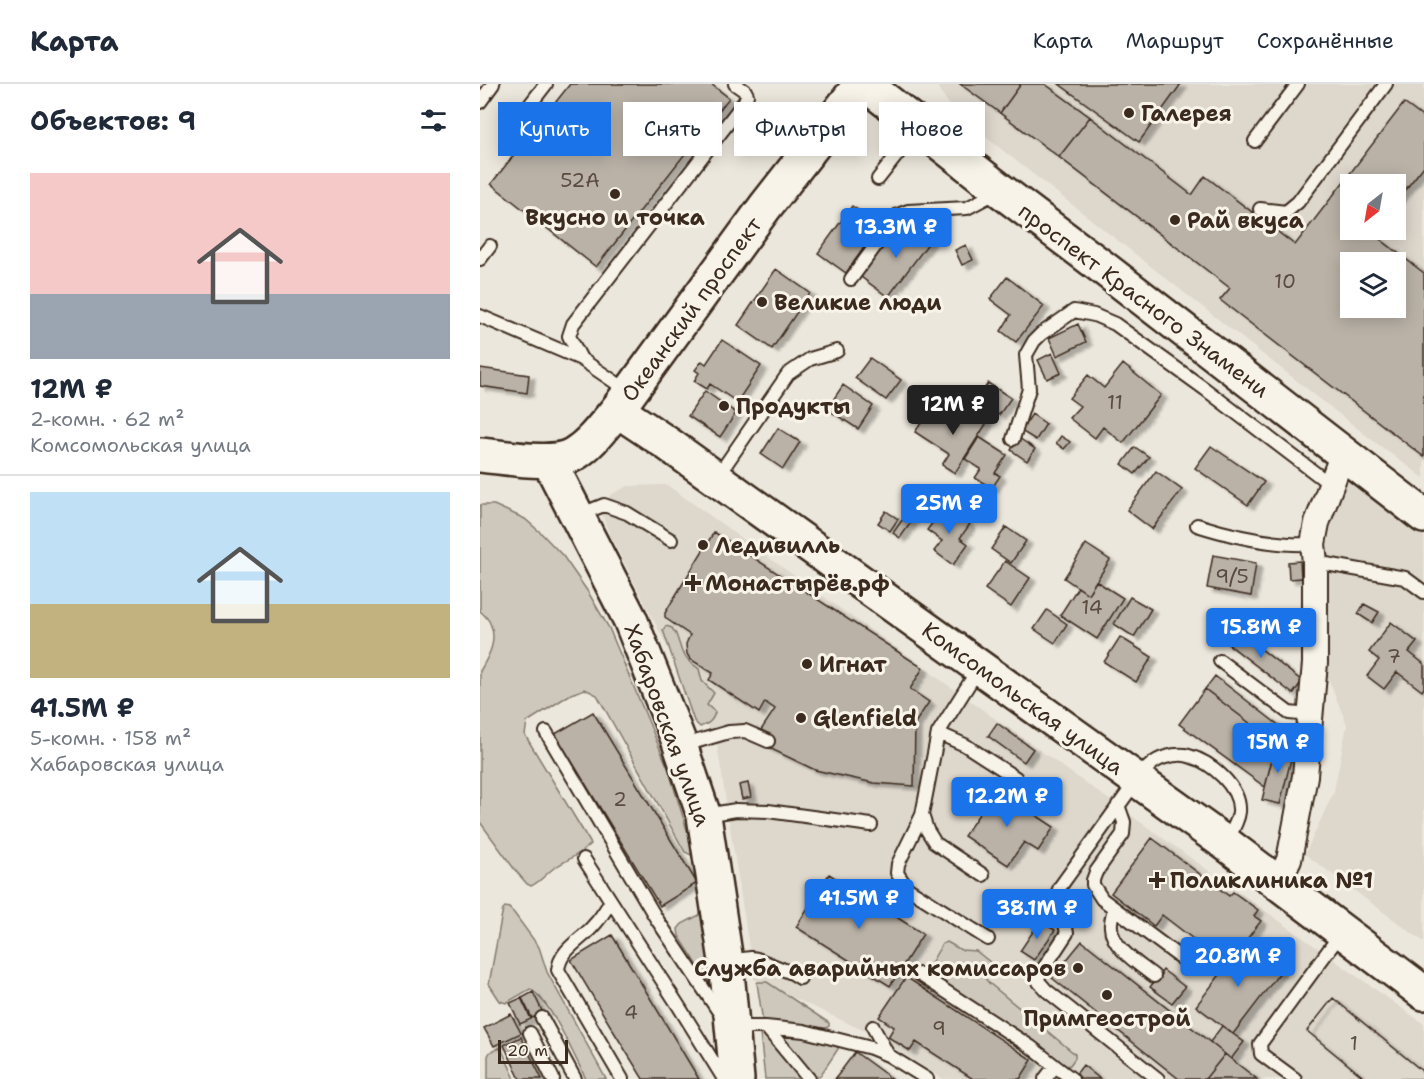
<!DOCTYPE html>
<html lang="ru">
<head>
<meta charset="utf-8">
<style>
	body { margin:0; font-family:"Shantell Sans",sans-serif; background:#f6f6f7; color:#1f2937; height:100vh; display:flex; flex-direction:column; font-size:22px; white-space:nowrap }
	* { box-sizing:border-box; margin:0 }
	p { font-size:20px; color:#747a83 }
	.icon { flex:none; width:33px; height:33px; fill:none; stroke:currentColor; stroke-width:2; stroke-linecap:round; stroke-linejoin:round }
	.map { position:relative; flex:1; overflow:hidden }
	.details { display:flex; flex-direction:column; background:#fff; width:480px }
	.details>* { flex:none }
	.banner { position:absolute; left:18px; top:18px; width:570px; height:54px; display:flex; gap:12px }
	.needle { width:39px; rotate:211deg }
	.tools { position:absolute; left:860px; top:90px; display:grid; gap:12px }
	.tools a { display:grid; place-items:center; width:66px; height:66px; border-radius:0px; background:#fff; box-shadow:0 3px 15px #0003; font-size:30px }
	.scale { position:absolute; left:18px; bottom:15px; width:70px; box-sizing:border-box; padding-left:6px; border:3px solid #3b2a1e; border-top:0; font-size:16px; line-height:21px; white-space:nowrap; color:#3b2a1e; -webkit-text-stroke:4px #f7f3e8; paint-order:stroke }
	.price { position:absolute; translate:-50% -51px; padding:0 14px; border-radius:6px; background:#1a73e8; color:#fff; font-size:20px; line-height:39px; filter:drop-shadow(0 2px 3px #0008) }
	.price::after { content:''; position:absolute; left:50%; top:36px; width:18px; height:14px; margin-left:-9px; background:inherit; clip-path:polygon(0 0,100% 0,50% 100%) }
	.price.selected { background:#222; color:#fff }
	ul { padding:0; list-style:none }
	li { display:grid; align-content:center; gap:12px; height:318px; padding:0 30px }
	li+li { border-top:2px solid #e0e1e3 }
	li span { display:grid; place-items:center; height:186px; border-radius:0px; color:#555 }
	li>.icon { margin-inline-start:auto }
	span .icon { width:108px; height:108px; fill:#fffc; stroke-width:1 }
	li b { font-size:26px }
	h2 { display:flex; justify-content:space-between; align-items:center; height:72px; padding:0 30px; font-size:26px }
	.tag { padding:0 21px; border-radius:0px; background:#fff; box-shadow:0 3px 15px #0003; font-size:21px; line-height:54px }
	.tag.selected { background:#1a73e8; color:#fff }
	header { display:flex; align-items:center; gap:36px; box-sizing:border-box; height:84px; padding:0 30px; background:#fff; border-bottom:2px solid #e0e1e3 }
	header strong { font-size:28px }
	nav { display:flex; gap:33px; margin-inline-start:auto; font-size:21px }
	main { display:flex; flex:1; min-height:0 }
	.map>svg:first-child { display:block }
</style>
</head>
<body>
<header>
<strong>Карта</strong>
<nav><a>Карта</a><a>Маршрут</a><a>Сохранённые</a></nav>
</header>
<main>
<section class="details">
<h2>Объектов: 9<svg class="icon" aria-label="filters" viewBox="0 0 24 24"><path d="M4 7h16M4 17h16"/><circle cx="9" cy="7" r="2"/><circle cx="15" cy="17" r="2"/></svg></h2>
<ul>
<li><span style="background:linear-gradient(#f6c9c9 65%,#9aa5b1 0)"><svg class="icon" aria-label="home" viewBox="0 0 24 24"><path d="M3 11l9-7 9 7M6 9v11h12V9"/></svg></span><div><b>12M ₽</b><p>2-комн. · 62 m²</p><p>Комсомольская улица</p></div></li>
<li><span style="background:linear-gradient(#bfe0f5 60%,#c2b280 0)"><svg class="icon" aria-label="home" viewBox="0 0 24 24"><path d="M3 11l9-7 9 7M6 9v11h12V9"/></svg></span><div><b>41.5M ₽</b><p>5-комн. · 158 m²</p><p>Хабаровская улица</p></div></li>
</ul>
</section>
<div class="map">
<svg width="944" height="995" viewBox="0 0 944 995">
	<defs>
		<filter id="shadow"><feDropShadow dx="6" dy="4" stdDeviation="1.5" flood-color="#0004"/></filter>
	</defs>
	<rect width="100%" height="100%" fill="#ece7dc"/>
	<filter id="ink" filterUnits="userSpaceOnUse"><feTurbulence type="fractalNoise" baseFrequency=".0167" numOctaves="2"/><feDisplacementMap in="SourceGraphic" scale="12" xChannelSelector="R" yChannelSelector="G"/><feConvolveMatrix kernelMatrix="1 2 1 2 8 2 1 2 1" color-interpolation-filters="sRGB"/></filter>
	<g filter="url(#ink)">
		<!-- built -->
		<path fill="#ddd7cc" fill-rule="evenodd" d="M461 0H944V394L896 359 474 28 458 4ZM870 100H915V146H870ZM870 178H915V224H870Z
			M862 380 944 442V858L825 770 854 707 867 641 844 584 839 513Z
			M187 401 944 940V995H463L391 950 274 895 237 660 128 447 122 430 130 411 148 402Z"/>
		<!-- green -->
		<path fill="#cec8bc" stroke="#84796d" stroke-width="1.5" d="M0 421H14L45 435 61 449 83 472 108 508 129 544 188 684 214 769 211 771 205 768 117 611 105 605 91 610 47 638 45 651 111 760C100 771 86 776 74 784 66 790 60 798 51 802L47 800 35 786 0 738V587C9 572 18 556 10 539 8 534 3 530 0 527Z
			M186 542 192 544 196 550 202 568 210 578 219 585 222 597 234 609 227 621 235 628C233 637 228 640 220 643L214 637 183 546Z
			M25 823 29 824 34 829 59 863 67 888 126 995H106C94 972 71 917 50 905L26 919 20 917 9 900 21 835 23 825Z
			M225 828 235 908 199 852 198 845 202 840Z
			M467 858 481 866 496 867 511 879 505 894 509 899 595 970V974L590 981 586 982 557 959 449 890 447 886 462 860Z
			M278 898H287L349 939V942L346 944 283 938 277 899Z
			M282 947 323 995H285L280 949Z
			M305 951 339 954 358 963V965L340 992 337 993 304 957 303 954Z
			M20 964 22 966 35 995H8V972L10 968Z"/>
		<!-- building -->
		<path fill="#bab2a7" stroke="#3b2a1e" stroke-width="1.5" fill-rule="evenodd" filter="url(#shadow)" d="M90 0H231L249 14 116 183 11 100Z
			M480 0H541L520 29Z
			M541 0H565L610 33 579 73 520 29Z
			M579 0H701L659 58Z
			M924 19 944 34V82L915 119V100H870V146H895L892 149 944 189V373L740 216 750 204 579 73 610 33 712 111 725 92 815 161ZM870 178H915V224H870Z
			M372 122 400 141 366 189 338 169Z
			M423 136 450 157 408 213 381 193Z
			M486 161 493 176 482 181 475 166Z
			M296 185 330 209 292 265 258 241Z
			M527 193 564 222 536 258 521 247 531 231 510 215Z
			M598 240 606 258 577 272 569 254Z
			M242 256 281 282 257 318 230 300 227 305 214 297 219 289 215 286 222 277 226 280Z
			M572 269 581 289 567 295 558 276Z
			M390 274 421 296 406 316 375 294Z
			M643 280 681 311 643 359 623 343 615 354 589 334 600 322 589 314 608 291 624 304Z
			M0 284 49 291 47 309 0 302Z
			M508 299 531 314 519 331 497 316Z
			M363 301 393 322 378 345 347 325Z
			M225 307 256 329 240 353 208 332Z
			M488 325 508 337 475 389 462 381 469 370 435 348 447 330 455 335 457 331 477 343Z
			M552 330 566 340 556 356 541 347Z
			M298 344 320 358 303 385 281 370Z
			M581 352 590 358 584 365 576 359Z
			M499 353 527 371 515 389 520 392 512 404 495 394 501 385 485 375Z
			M539 354 555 365 547 377 531 366Z
			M731 362 784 398 768 421 715 384Z
			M655 363 669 373 655 390 642 380Z
			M676 387 702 406 672 445 647 426Z
			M465 422 490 440 480 454 488 460 473 481 454 467 462 457 447 446Z
			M406 427 418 435 410 447 398 439Z
			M425 432 432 437 420 454 413 449Z
			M526 443 546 457 531 479 511 465Z
			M234 448 443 584 430 605 449 618 435 639 434 702 394 699 335 686 285 662 291 653 281 646 295 625 285 618 279 629 229 596 233 589 210 575 207 570 206 560 210 551 188 536 185 533V529Z
			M606 460 630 476 608 510 584 494Z
			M733 471 776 479 771 512 727 504Z
			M525 477 550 494 531 523 505 505Z
			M820 477 821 494 809 495 808 478Z
			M616 497 643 514 617 555 580 531 598 503 608 510Z
			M650 513 671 525 654 553 634 540Z
			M884 520 899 528 892 539 878 530Z
			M567 526 587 540 575 559 554 545Z
			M911 538 937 558 929 568 944 580V604L942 607 917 588 904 605 887 592 899 576 889 568Z
			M749 540 822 597 813 610 739 553Z
			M640 553 672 573 656 598 624 578Z
			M735 592 805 646 796 659 725 605Z
			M725 605 796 659 785 703 699 640Z
			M113 628 217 799 180 822 75 650Z
			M517 639 553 665 544 678 508 652Z
			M796 659 814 663 800 720 782 716Z
			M268 699 271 713 262 715 259 701Z
			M516 705 574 743 558 767 544 758 528 781 484 752Z
			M672 754 749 812 753 808 778 826 774 832 781 837 747 881 682 831 674 842 631 809Z
			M349 790 443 850 410 902 316 843Z
			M560 837 575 846 554 876 540 867Z
			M132 851 219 995H163L134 948 91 876Z
			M602 857 745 970 725 995H699L572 894Z
			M764 859 801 887 753 950 716 922Z
			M683 886 705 903 692 919 670 903Z
			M426 893 552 976 540 995H493L436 958 430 967 408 953 414 943 399 933Z
			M53 908 63 929 52 934 42 914Z
			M41 914 51 935 40 940 30 919Z
			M853 914 941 986 944 992V995H880L882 992 827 947Z
			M853 914 941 986 944 992V995H880L882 992 827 947Z
			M31 930 41 949 14 962 4 944Z
			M742 942 764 958 751 975 730 958Z
			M41 953 62 995H40L24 961Z
			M375 968 412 995H355Z
			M745 970 751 975 777 995H725Z
			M603 981 620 995H602L596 990Z"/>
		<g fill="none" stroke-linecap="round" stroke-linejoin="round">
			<!-- service casing -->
			<g stroke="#3b2a1e" stroke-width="16">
				<path id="service" d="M0 18 13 0
					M35 40 66 0
					M775 57 818 0
					M398 95 439 43
					M780 125 806 128 818 118 906 0
					M0 175 10 162
					M371 195 418 131 428 127 487 124 519 107
					M0 232 101 275 148 307
					M101 275 89 252 93 240 265 17 267 11 265 7 255 0
					M533 355 549 305 546 271 554 257 561 250 594 227 614 231 635 240 725 305 851 401
					M237 393 308 290 330 275 357 267
					M99 431 124 421 147 429 191 456
					M717 441C752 452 797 462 833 460
					M835 478 925 494 944 508
					M740 577 809 629 830 631
					M499 584 458 649 442 731 418 780 417 789 427 804 508 855
					M66 648 176 834 241 931
					M458 649 485 661 536 694
					M201 662 249 648 265 647 288 657
					M638 721 644 738 643 750 616 788 613 796V801L622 815 709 880
					M226 731 256 726 288 727 391 741
					M442 731 447 746 455 759 503 791
					M104 775 131 817
					M634 824C633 830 630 837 631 843 631 863 660 881 674 892
					M247 877 271 874 277 875 312 889 320 894
					M439 890 551 963 575 982 565 995
					M62 934 95 995
					M253 943H286L324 947 391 964 408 971 447 995
					M286 943 329 995
					M393 943 408 971
					M50 949 73 995
					M575 982 592 995
					M142 995 78 886C80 865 102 856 114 841 121 834 126 825 131 817L198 921 244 995
					M678 995 566 906 559 898 558 893 587 849 578 808 580 803 657 696C665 686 673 676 686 673 693 671 702 670 709 672 731 678 761 703 759 728 758 738 751 749 746 758
					M815 995 781 970 780 960 862 848"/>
			</g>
			<!-- minor casing -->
			<g stroke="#3b2a1e" stroke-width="28">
				<path id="minor" d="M798 798 809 776 825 692 835 579V478L833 460 837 439 863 369"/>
			</g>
			<!-- secondary casing -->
			<g stroke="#3b2a1e" stroke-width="38">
				<path id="secondary" d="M385 0 520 106 626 186 944 432
					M137 326 188 360 745 759 944 909
					M69 377 150 535 198 655 224 732 246 877 257 995"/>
			</g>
			<!-- primary casing -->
			<g stroke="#3b2a1e" stroke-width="38">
				<path id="primary" d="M0 371C24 373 74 383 94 370 112 359 124 341 137 326L285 123 381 0"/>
			</g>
			<!-- service -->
			<use href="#service" stroke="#f7f3e8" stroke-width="12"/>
			<!-- minor -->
			<use href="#minor" stroke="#f7f3e8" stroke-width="24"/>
			<!-- secondary -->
			<use href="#secondary" stroke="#f7f3e8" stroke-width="33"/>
			<!-- primary -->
			<use href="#primary" stroke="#f7f3e8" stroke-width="33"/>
		</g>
	</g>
	<!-- markers -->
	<g fill="#3b2a1e" stroke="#f7f3e8" stroke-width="2">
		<circle cx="649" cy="29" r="6"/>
		<circle cx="135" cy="110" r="6"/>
		<circle cx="695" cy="136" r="6"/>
		<circle cx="282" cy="218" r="6"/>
		<circle cx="244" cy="322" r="6"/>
		<circle cx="223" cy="461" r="6"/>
		<path d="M210 490h6v6h6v6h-6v6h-6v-6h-6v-6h6z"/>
		<circle cx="327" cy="580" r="6"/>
		<circle cx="321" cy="634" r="6"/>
		<path d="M674 787h6v6h6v6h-6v6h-6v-6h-6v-6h6z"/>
		<circle cx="598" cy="884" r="6"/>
		<circle cx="627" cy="911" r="6"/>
	</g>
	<g text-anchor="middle" stroke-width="6" stroke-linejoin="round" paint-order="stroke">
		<!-- number labels -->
		<g font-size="20" fill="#5b4c40">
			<text x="100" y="103">52А</text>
			<text x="805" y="204">10</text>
			<text x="635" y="325">11</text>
			<text x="752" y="499">9/5</text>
			<text x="612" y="530">14</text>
			<text x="914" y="579">7</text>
			<text x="140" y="722">2</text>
			<text x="151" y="935">4</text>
			<text x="459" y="951">9</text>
			<text x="874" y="966">1</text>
		</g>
		<!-- poi labels -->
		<g font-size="22" font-weight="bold" fill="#3b2a1e" stroke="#f7f3e8" text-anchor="start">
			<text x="661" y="37">Галерея</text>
			<text x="135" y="141" text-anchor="middle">Вкусно и точка</text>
			<text x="707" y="144">Рай вкуса</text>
			<text x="294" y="226">Великие люди</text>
			<text x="256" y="330">Продукты</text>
			<text x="235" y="469">Ледивилль</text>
			<text x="225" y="507">Монастырёв.рф</text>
			<text x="339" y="588">Игнат</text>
			<text x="333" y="642">Glenfield</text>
			<text x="690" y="804">Поликлиника №1</text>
			<text x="586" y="892" text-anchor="end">Служба аварийных комиссаров</text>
			<text x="627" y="942" text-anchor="middle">Примгеострой</text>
		</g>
		<!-- street labels -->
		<g font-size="22" fill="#3b2a1e" stroke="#f7f3e8">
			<text transform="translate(664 216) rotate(37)" y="8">проспект Красного Знамени</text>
			<text transform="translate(211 225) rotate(-54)" y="8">Океанский проспект</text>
			<text transform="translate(543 614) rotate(36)" y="8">Комсомольская улица</text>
			<text transform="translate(188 641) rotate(70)" y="8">Хабаровская улица</text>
		</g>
	</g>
</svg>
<div class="tools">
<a><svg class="needle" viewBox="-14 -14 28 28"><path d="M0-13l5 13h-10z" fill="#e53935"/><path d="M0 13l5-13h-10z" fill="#747a83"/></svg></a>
<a><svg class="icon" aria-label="layers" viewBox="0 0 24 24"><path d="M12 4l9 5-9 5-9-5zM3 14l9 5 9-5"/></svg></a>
</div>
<div class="scale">20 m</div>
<b class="price" style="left:416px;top:175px">13.3M ₽</b>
<b class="price selected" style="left:473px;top:352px">12M ₽</b>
<b class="price" style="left:469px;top:451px">25M ₽</b>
<b class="price" style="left:781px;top:575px">15.8M ₽</b>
<b class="price" style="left:798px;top:690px">15M ₽</b>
<b class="price" style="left:527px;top:744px">12.2M ₽</b>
<b class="price" style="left:379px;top:846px">41.5M ₽</b>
<b class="price" style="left:557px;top:856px">38.1M ₽</b>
<b class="price" style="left:758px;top:904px">20.8M ₽</b>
<div class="banner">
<a class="tag selected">Купить</a>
<a class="tag">Снять</a>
<a class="tag">Фильтры</a>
<a class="tag">Новое</a>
</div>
</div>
</main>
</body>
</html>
